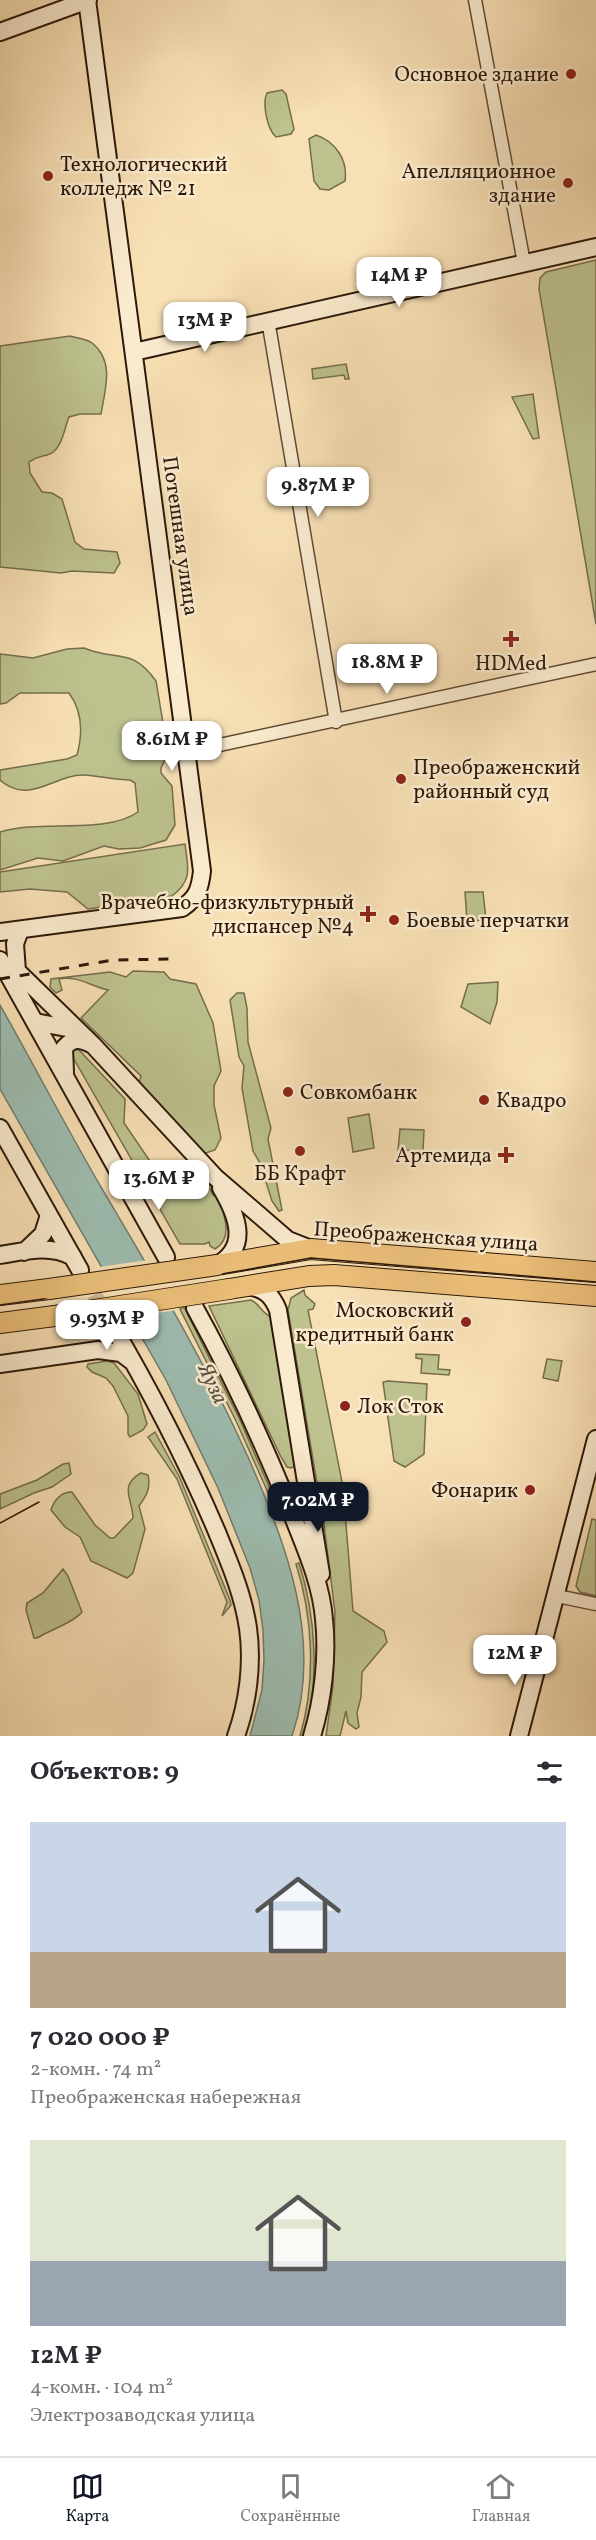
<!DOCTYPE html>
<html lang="ru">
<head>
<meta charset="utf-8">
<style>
	body { margin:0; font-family:Vollkorn,serif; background:#f7f7f7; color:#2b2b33; height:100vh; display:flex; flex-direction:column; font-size:22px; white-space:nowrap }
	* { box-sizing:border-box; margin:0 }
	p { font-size:20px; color:#7c7c81 }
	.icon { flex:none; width:33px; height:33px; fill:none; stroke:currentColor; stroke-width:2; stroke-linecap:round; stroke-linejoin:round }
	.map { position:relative; height:1736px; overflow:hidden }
	.drawer { display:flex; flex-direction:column; background:#fff; flex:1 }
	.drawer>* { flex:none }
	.price { position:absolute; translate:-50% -51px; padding:0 14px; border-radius:12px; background:#fff; color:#222; font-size:20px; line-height:39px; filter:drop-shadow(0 2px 3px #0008) }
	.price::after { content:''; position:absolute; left:50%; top:36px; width:18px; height:14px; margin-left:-9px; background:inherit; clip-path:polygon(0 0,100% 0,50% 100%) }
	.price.current { background:#111827; color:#fff }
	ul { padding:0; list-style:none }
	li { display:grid; align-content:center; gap:12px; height:318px; padding:0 30px }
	li span { display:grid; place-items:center; height:186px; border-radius:0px; color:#555 }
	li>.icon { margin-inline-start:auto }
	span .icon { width:108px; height:108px; fill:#fffc; stroke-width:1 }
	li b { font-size:26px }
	h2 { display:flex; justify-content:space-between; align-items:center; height:72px; padding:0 30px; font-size:26px }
	.menu { display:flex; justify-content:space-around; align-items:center; height:84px; border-top:2px solid #e1e1e2; background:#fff; font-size:16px; color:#7c7c81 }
	.menu a { display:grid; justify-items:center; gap:3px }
	.menu .current { color:#111827 }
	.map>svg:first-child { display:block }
</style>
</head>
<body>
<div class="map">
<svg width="596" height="1736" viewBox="0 0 596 1736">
	<rect width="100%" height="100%" fill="#f8e0b5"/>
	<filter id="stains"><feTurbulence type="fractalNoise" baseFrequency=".00333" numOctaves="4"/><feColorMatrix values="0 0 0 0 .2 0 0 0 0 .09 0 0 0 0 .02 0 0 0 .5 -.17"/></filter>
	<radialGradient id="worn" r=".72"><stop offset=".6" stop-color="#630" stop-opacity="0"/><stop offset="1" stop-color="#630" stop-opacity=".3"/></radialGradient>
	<!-- green -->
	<path fill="#bdc28e" stroke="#756d4c" stroke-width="1.5" d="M282 90 286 94 294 129 291 134 276 137C267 129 262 103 267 93Z
		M316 135C336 142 348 160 345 181L329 190 320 189 314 181 309 139Z
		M596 260V624L539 289 540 278 546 272Z
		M70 336C76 338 87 339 92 343 115 361 105 390 101 414H80L69 417C64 429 62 451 47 455 39 457 36 457 29 462L30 473 42 492 52 493 62 499 75 542 84 549 117 552 120 563 114 573 72 571 61 573 0 567V346Z
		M346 364 349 379H345L344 375 313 379 312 369Z
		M533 394 539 438 533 439 512 397Z
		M84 648C117 662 131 646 156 681L168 753 161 768V773L172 786 175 825 166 840 140 848 119 849 104 846 63 861 38 858 0 870V832C41 819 105 835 138 812L135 783 130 780C115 780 99 776 84 775 55 774 29 806 0 780V770L67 759 77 755C83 733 83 712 69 693H20L6 703 0 704V654L33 658 67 649Z
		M185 844C188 868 193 880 172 896L88 909 67 892 30 889 0 892V872Z
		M465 892H483L486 920 467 921Z
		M133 971 164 972 170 979 196 984 213 1023 221 1071 214 1086V1105L221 1138 215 1150 203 1154 138 1086 141 1076 81 1018 108 990C90 986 77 975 59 979L62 990 56 993 50 987 51 979 110 972 126 977Z
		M498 982 497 1002 490 1024 461 1007 468 984Z
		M237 993H244L247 1008 248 1042 271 1128 268 1139 282 1210 279 1211 272 1201 260 1163 253 1151 242 1088 244 1066 239 1057 230 1000Z
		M74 1049 79 1050 125 1099 124 1123 162 1179 206 1180 213 1195 219 1199C224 1215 234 1238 215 1249L210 1246 209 1242 205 1244H180L71 1054Z
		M369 1114 374 1148 353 1152 348 1118Z
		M400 1129 424 1130 423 1151 398 1150Z
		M304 1290 305 1295 315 1304 313 1309 308 1310 343 1487 353 1611 384 1631 387 1642 362 1672 361 1697 357 1713 359 1727 356 1729 348 1723 346 1711 340 1736H326L333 1686 335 1612 324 1525 288 1310 291 1298Z
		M251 1300C260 1304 262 1314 272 1317L296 1458 295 1466 291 1468 287 1467 281 1457 209 1306Z
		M184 1307 240 1420 277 1505 274 1506 236 1421 180 1309Z
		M416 1354 439 1355 438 1369 450 1370 449 1375 421 1373 422 1359 416 1358Z
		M547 1359 562 1361 558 1381 543 1378Z
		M107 1361 114 1363 138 1394 147 1424 143 1430 130 1437 128 1434V1416L113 1386 106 1378 92 1372 87 1367 88 1364Z
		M388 1381 427 1384 424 1454 405 1467 394 1461 383 1382Z
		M155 1432 180 1478 230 1600 231 1605 222 1616 227 1602 177 1479 148 1437Z
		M69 1463 71 1474 52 1487 34 1493 0 1509V1494L37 1480 63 1464Z
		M141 1473 148 1475C151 1489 146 1496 139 1506L145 1529 133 1573 127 1578 91 1561 80 1537 65 1527 51 1510C54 1500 61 1492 72 1492L95 1525 110 1538H114L133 1518C133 1500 118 1486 141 1473Z
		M592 1519 596 1520V1596L580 1592 576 1586Z
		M299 1563C316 1616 320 1682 304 1736H300C316 1682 313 1617 296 1564Z
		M63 1569 68 1576 82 1612C73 1623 50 1630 37 1638H34L26 1610 27 1603 43 1593Z"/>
	<!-- water -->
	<path fill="#9dbdb1" stroke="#707b6e" stroke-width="1.5" d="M0 1005C34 1065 66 1127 101 1187 154 1277 205 1361 248 1457 286 1544 324 1641 292 1736H250L262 1690 264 1660 263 1630 259 1600 250 1568 218 1488 166 1380 0 1089Z"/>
	<!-- pier -->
	<path fill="#f8e0b5" d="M148 1260 178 1310 128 1317 99 1267Z"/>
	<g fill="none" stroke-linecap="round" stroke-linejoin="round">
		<!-- secondary-tunnel -->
		<path stroke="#cfb893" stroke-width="16" stroke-dasharray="16 8" stroke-linecap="butt" d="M82 1274 108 1319"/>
		<!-- street casing -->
		<g stroke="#604a34" stroke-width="15">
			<path id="street" d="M475 0 524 263
				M268 320 336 722
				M187 752 596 664
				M557 1596 596 1604"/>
		</g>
		<!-- secondary casing -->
		<g stroke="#2d1809" stroke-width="20">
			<path id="secondary" d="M0 32 88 0
				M134 352 596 247
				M20 930 15 944 17 971 93 1045 215 1177 288 1240 311 1249
				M0 932 182 908C197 898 200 889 202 871L87 0
				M0 960 166 1257
				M35 1022 77 1030
				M65 1073 64 1048C73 1037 81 1039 93 1045
				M0 1128 80 1270
				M24 1252 43 1234 49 1215
				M0 1255C25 1251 50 1244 73 1257
				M217 1265C250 1247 237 1215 221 1188
				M247 1286C264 1288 272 1295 278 1310L321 1574
				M195 1308C232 1375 264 1444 292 1514 305 1548 321 1582 324 1619 328 1656 323 1700 312 1736
				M109 1320C149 1388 186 1459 217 1532 230 1564 243 1594 248 1628 253 1663 248 1703 236 1736
				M0 1364 98 1350 121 1353 133 1362
				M519 1736 596 1439"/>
		</g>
		<!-- primary casing -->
		<g stroke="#2d1809" stroke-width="22">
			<path id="primary" d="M217 1265 311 1249 596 1272
				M229 1289 309 1276 334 1275 596 1296
				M0 1295 49 1289
				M0 1323 62 1315"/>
		</g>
		<!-- street -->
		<use href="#street" stroke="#faebcf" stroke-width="12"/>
		<!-- secondary -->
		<use href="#secondary" stroke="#faebcf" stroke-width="16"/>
		<!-- primary -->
		<use href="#primary" stroke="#ecc07a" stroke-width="20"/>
		<!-- tram -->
		<path stroke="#2d1809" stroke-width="1.5" d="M0 1305 222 1274 311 1258 596 1282
			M0 1523 39 1502"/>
		<!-- rail -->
		<path stroke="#2d1809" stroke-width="3" stroke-dasharray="10 10" stroke-linecap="butt" d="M0 979 113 960 173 959"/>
		<!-- primary-bridge casing -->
		<g stroke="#2d1809" stroke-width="22" stroke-linecap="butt">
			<path id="primary-bridge" d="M49 1289 217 1265
				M62 1315 229 1289"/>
		</g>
		<!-- primary-bridge -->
		<use href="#primary-bridge" stroke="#ecc07a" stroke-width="20"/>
	</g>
	<!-- markers -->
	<g fill="#8f2418" stroke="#faebcf" stroke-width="2">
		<circle cx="571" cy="74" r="6"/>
		<circle cx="48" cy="176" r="6"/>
		<circle cx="568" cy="183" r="6"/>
		<path d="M508 630h6v6h6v6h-6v6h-6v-6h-6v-6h6z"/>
		<circle cx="401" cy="779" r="6"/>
		<path d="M365 905h6v6h6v6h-6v6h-6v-6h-6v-6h6z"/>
		<circle cx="394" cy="920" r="6"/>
		<circle cx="288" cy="1092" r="6"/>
		<circle cx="484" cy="1100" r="6"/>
		<circle cx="300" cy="1151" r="6"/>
		<path d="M503 1146h6v6h6v6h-6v6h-6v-6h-6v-6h6z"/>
		<circle cx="466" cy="1322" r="6"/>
		<circle cx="345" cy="1406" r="6"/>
		<circle cx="530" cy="1490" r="6"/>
	</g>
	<g text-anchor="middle" stroke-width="5" stroke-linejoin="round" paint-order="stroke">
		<!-- poi labels -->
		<g font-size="21" fill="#2d1809" stroke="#faebcf" text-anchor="end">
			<text x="559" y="81">Основное здание</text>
			<text x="60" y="171" text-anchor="start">Технологический<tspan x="60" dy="24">колледж № 21</tspan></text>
			<text x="556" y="178">Апелляционное<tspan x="556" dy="24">здание</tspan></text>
			<text x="511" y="670" text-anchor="middle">HDMed</text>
			<text x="413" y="774" text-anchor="start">Преображенский<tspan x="413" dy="24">районный суд</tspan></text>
			<text x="354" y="909">Врачебно-физкультурный<tspan x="354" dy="24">диспансер №4</tspan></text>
			<text x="406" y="927" text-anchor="start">Боевые перчатки</text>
			<text x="300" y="1099" text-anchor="start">Совкомбанк</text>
			<text x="496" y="1107" text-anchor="start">Квадро</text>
			<text x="492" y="1162">Артемида</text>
			<text x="300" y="1180" text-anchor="middle">ББ Крафт</text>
			<text x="454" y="1317">Московский<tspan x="454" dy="24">кредитный банк</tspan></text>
			<text x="357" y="1413" text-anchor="start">Лок Сток</text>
			<text x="518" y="1497">Фонарик</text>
		</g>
		<!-- street labels -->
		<g font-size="21" fill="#2d1809" stroke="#faebcf">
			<text transform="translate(181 536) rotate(82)" y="7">Потешная улица</text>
			<text transform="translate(426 1236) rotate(4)" y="7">Преображенская улица</text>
		</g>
		<!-- water labels -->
		<g font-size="22" font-style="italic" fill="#545244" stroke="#faebcf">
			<text transform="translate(214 1383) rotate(65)" y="8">Яуза</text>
		</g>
	</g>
	<rect width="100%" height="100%" filter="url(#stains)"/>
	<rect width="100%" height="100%" fill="url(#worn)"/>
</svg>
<b class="price" style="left:399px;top:308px">14M ₽</b>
<b class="price" style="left:205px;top:353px">13M ₽</b>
<b class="price" style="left:318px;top:518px">9.87M ₽</b>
<b class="price" style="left:387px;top:695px">18.8M ₽</b>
<b class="price" style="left:172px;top:772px">8.61M ₽</b>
<b class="price" style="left:159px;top:1211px">13.6M ₽</b>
<b class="price" style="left:107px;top:1351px">9.93M ₽</b>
<b class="price current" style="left:318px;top:1533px">7.02M ₽</b>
<b class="price" style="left:515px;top:1686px">12M ₽</b>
</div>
<section class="drawer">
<h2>Объектов: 9<svg class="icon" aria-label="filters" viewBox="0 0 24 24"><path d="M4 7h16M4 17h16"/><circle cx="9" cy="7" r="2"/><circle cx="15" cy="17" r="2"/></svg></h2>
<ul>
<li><span style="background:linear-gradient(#c9d6e8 70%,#b9a48a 0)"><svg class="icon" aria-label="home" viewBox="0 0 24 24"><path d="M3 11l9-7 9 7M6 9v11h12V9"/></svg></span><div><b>7 020 000 ₽</b><p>2-комн. · 74 m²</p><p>Преображенская набережная</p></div></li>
<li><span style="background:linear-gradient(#dfe7d0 65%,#9aa5b1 0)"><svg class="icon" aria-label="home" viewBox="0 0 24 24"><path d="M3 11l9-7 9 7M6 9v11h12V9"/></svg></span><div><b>12M ₽</b><p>4-комн. · 104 m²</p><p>Электрозаводская улица</p></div></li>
</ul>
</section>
<nav class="menu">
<a class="current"><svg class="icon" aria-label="map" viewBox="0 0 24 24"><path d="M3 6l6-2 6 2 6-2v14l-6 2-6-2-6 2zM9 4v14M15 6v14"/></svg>Карта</a>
<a><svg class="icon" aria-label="saved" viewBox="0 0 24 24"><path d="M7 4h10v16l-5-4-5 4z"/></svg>Сохранённые</a>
<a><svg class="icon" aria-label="home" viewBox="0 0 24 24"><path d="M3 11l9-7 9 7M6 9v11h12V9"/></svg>Главная</a>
</nav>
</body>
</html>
